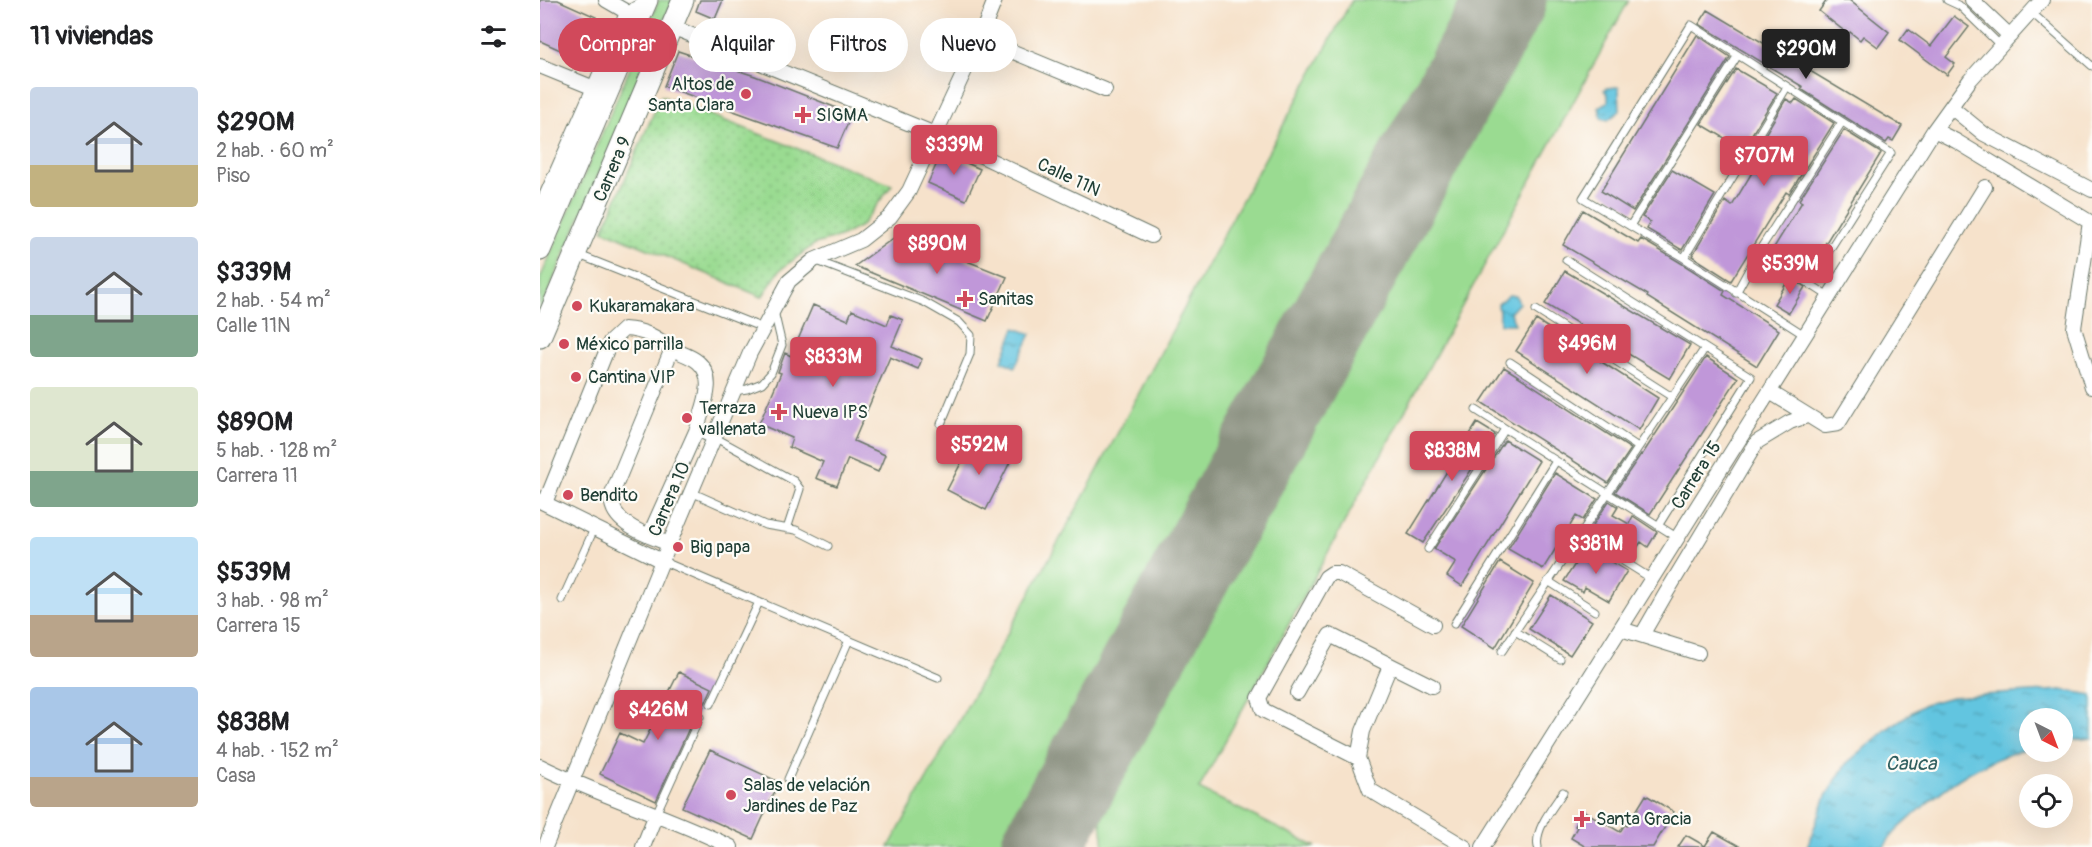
<!DOCTYPE html>
<html lang="es">
<head>
<meta charset="utf-8">
<style>
	body { margin:0; font-family:Pangolin,sans-serif; background:#f6f6f6; color:#202124; height:100vh; display:flex; flex-direction:column; font-size:22px; white-space:nowrap }
	* { box-sizing:border-box; margin:0 }
	p { font-size:20px; color:#757577 }
	.icon { flex:none; width:33px; height:33px; fill:none; stroke:currentColor; stroke-width:2; stroke-linecap:round; stroke-linejoin:round }
	.map { position:relative; flex:1; overflow:hidden }
	.panel { display:flex; flex-direction:column; background:#fff; width:540px }
	.panel>* { flex:none }
	.banner { position:absolute; left:18px; top:18px; width:570px; height:54px; display:flex; gap:12px }
	.needle { width:39px; rotate:138deg }
	.controls { position:absolute; left:1479px; top:708px; display:grid; gap:12px }
	.controls a { display:grid; place-items:center; width:54px; height:54px; border-radius:50%; background:#fff; box-shadow:0 6px 24px #0002; font-size:30px }
	.price { position:absolute; translate:-50% -51px; padding:0 14px; border-radius:6px; background:#d1495b; color:#fff; font-size:20px; line-height:39px; filter:drop-shadow(0 2px 3px #0008) }
	.price::after { content:''; position:absolute; left:50%; top:36px; width:18px; height:14px; margin-left:-9px; background:inherit; clip-path:polygon(0 0,100% 0,50% 100%) }
	.price.selected { background:#222; color:#fff }
	ul { padding:0; list-style:none }
	li { display:flex; align-items:center; gap:18px; height:150px; padding:0 30px }
	li span { display:grid; place-items:center; flex:none; width:168px; height:120px; border-radius:6px; color:#555 }
	li>.icon { margin-inline-start:auto }
	span .icon { width:72px; height:72px; fill:#fffc; stroke-width:1 }
	li b { font-size:26px }
	h2 { display:flex; justify-content:space-between; align-items:center; height:72px; padding:0 30px; font-size:26px }
	.pill { padding:0 21px; border-radius:27px; background:#fff; box-shadow:0 6px 24px #0002; font-size:21px; line-height:54px }
	.pill.selected { background:#d1495b; color:#fff }
	main { display:flex; flex:1; min-height:0 }
	.map>svg:first-child { display:block }
</style>
</head>
<body>
<main>
<section class="panel">
<h2>11 viviendas<svg class="icon" aria-label="filters" viewBox="0 0 24 24"><path d="M4 7h16M4 17h16"/><circle cx="9" cy="7" r="2"/><circle cx="15" cy="17" r="2"/></svg></h2>
<ul>
<li><span style="background:linear-gradient(#c9d6e8 65%,#c2b280 0)"><svg class="icon" aria-label="home" viewBox="0 0 24 24"><path d="M3 11l9-7 9 7M6 9v11h12V9"/></svg></span><div><b>$290M</b><p>2 hab. · 60 m²</p><p>Piso</p></div></li>
<li><span style="background:linear-gradient(#c9d6e8 65%,#7fa58c 0)"><svg class="icon" aria-label="home" viewBox="0 0 24 24"><path d="M3 11l9-7 9 7M6 9v11h12V9"/></svg></span><div><b>$339M</b><p>2 hab. · 54 m²</p><p>Calle 11N</p></div></li>
<li><span style="background:linear-gradient(#dfe7d0 70%,#7fa58c 0)"><svg class="icon" aria-label="home" viewBox="0 0 24 24"><path d="M3 11l9-7 9 7M6 9v11h12V9"/></svg></span><div><b>$890M</b><p>5 hab. · 128 m²</p><p>Carrera 11</p></div></li>
<li><span style="background:linear-gradient(#bfe0f5 65%,#b9a48a 0)"><svg class="icon" aria-label="home" viewBox="0 0 24 24"><path d="M3 11l9-7 9 7M6 9v11h12V9"/></svg></span><div><b>$539M</b><p>3 hab. · 98 m²</p><p>Carrera 15</p></div></li>
<li><span style="background:linear-gradient(#a9c7e8 75%,#b9a48a 0)"><svg class="icon" aria-label="home" viewBox="0 0 24 24"><path d="M3 11l9-7 9 7M6 9v11h12V9"/></svg></span><div><b>$838M</b><p>4 hab. · 152 m²</p><p>Casa</p></div></li>
</ul>
</section>
<div class="map">
<svg width="1552" height="847" viewBox="0 0 1552 847">
	<defs>
		<pattern id="park-dots" width="8" height="8" patternUnits="userSpaceOnUse" patternTransform="scale(1.5)"><rect width="8" height="8" fill="#9adb91"/><path d="M2 2h.1M6 6h.1" fill="none" stroke="#84bd7e" stroke-width="1.8" stroke-linecap="round"/></pattern>
		<pattern id="water-ripples" width="26" height="14" patternUnits="userSpaceOnUse" patternTransform="scale(1.5)"><rect width="26" height="14" fill="#62c5e0"/><path d="M2 4q2-2 4 0t4 0M15 11q2-2 4 0t4 0" fill="none" stroke="#50a1b6"/></pattern>
	</defs>
	<rect width="100%" height="100%" fill="#fdfcf7"/>
	<filter id="ink" filterUnits="userSpaceOnUse"><feTurbulence type="fractalNoise" baseFrequency=".0167" numOctaves="2"/><feDisplacementMap in="SourceGraphic" scale="12" xChannelSelector="R" yChannelSelector="G"/><feConvolveMatrix kernelMatrix="1 2 1 2 8 2 1 2 1" color-interpolation-filters="sRGB"/></filter>
	<filter id="wash" filterUnits="userSpaceOnUse"><feTurbulence type="fractalNoise" baseFrequency=".008" numOctaves="4" result="noise"/><feDisplacementMap in="SourceGraphic" scale="24" xChannelSelector="R" yChannelSelector="G"/><feGaussianBlur stdDeviation="1.35" result="paint"/><feColorMatrix in="noise" values="0 0 0 0 0 0 0 0 0 0 0 0 0 0 0 0 0 1.4 0 .05"/><feComposite in="paint" operator="in"/></filter>
	<g filter="url(#wash)">
		<rect width="100%" height="100%" fill="#f6e2cb"/>
		<!-- grass -->
		<path fill="#9adb91" stroke="#5c8c62" stroke-width="1.5" d="M119 0H133L0 311V279Z
			M812 0H923L464 847H349L551 483 701 202Z
			M999 0H1089L659 789 776 847H564L559 805Z"/>
		<!-- park -->
		<path fill="url(#park-dots)" stroke="#5c8c62" stroke-width="1.5" d="M121 96 352 185 321 226 300 237 275 244 240 270 222 297 63 230Z"/>
		<!-- water -->
		<path fill="url(#water-ripples)" stroke="#40818a" stroke-width="1.5" d="M1077 87 1079 88 1080 111 1068 120 1061 118 1059 107 1068 102V95L1064 90 1067 88Z
			M969 295 976 296 979 303 970 313 975 324H960L958 304Z
			M475 328 491 334 475 367 462 361Z
			M1522 690 1552 695V738L1523 741 1522 718H1490L1489 748C1442 761 1412 780 1376 813 1364 824 1352 833 1344 847H1267L1286 796 1306 764 1348 728 1383 705 1411 697Z"/>
		<g fill="none" stroke-linecap="round" stroke-linejoin="round">
			<!-- runway -->
			<path stroke="#8a9080" stroke-width="81" d="M501 847 966 0"/>
		</g>
		<g id="blocks">
			<!-- building -->
			<path fill="#c097d9" d="M0 0H18L56 17 36 57 0 41Z
				M160 0H183L175 19 156 11Z
				M1287 0H1309L1349 32 1338 47 1323 36 1320 40 1310 32 1308 34 1279 11Z
				M1168 10 1362 126 1353 141 1349 139 1346 143 1261 89 1263 87 1159 24Z
				M1414 16 1429 27 1406 57 1415 64 1407 75 1360 40 1368 29 1391 46Z
				M1157 35 1190 57 1093 211 1061 191Z
				M138 51 215 76 312 114 297 148 124 86Z
				M1196 69 1237 93 1203 149 1161 124Z
				M1246 99 1253 103 1256 99 1294 123 1249 194 1246 192 1191 281 1152 256 1185 201 1192 206 1213 171H1212L1219 158 1213 155Z
				M1304 130 1341 153 1266 275 1255 268 1258 264 1233 249 1262 202 1259 200Z
				M402 152 440 169 426 200 388 183Z
				M1132 170 1175 195 1142 250 1107 229 1111 222 1102 217Z
				M1043 210 1098 243 1101 239 1141 263 1185 291 1183 295 1239 330 1217 366 1107 297 1108 295 1023 245Z
				M359 234 467 277 447 321 315 266Z
				M1025 271 1150 345 1130 379 1005 304Z
				M1250 277 1265 287 1249 313 1234 304Z
				M273 305 308 320 312 310 347 325 351 315 363 320 352 346 382 359 378 369 350 357 314 441 345 455 338 472 308 459 297 486 276 478 283 462 249 447 252 438 219 424 241 373 238 372 245 353 251 356Z
				M996 320 1118 398 1099 430 976 351Z
				M1166 357 1198 378 1110 514 1075 492 1101 454 1102 455Z
				M964 367 1091 449 1068 483 941 402Z
				M937 423 955 434 883 543 868 534Z
				M965 440 999 461 922 586 907 576 916 562 894 549Z
				M432 442 470 462 446 510 407 490Z
				M1015 473 1057 499 1043 520 1036 516 1003 569 968 549Z
				M1069 501 1078 507 1073 515 1089 524 1093 516 1117 532 1108 547 1101 542 1095 551 1053 525Z
				M1046 547 1087 571 1069 601 1045 587 1043 592 1024 581Z
				M960 562 994 583 955 648 921 626Z
				M1011 595 1052 621 1030 655 989 629Z
				M139 672 172 688 161 712 155 715 116 801 60 774 80 733 103 744Z
				M170 750 239 782 213 839 142 807Z
				M1106 795 1134 812 1113 847H1046L1031 838 1037 827 1035 826 1044 811 1080 832 1085 824 1087 826Z
				M1174 832 1201 847H1138L1146 835 1165 846Z"/>
		</g>
	</g>
	<g filter="url(#ink)">
		<use href="#blocks" fill-opacity="0" stroke="#6a7769" stroke-width="1.5"/>
		<g fill="none" stroke-linecap="round" stroke-linejoin="round">
			<!-- lane casing -->
			<g stroke="#6a7769" stroke-width="9">
				<path id="lane" d="M1407 0 1420 6 1461 46
					M1491 12 1552 66
					M1090 226 1198 55
					M1219 251 1290 297
					M39 255 223 328
					M1144 258 1247 87
					M1026 260 1211 377 1118 526
					M277 261 384 302 419 322 431 335 430 354 401 424
					M1196 293 1219 251 1302 122
					M996 310 1132 397
					M1266 336 1144 258 1043 198 1151 25 1351 153 1269 282
					M970 362 1098 447
					M194 391 207 389 222 383 231 373 242 345 234 311
					M936 410 1138 538
					M174 437 254 481 260 489 247 529
					M151 492 225 525 256 530 288 546
					M1040 534 1112 579
					M888 549 965 429
					M122 561 398 678
					M1008 581 1055 611
					M22 600 54 529
					M914 624 1016 461
					M975 631 1020 659
					M962 651 1165 348
					M171 704 219 602
					M248 779 309 640
					M116 814 160 717
					M998 847C994 829 1014 806 1023 792"/>
			</g>
			<!-- street casing -->
			<g stroke="#6a7769" stroke-width="16">
				<path id="street" d="M66 0 85 11 86 15 81 28
					M1432 0 1470 36
					M132 27 395 134 611 236
					M440 38 565 90
					M0 66 54 88
					M1411 107 1444 134 1552 190
					M1394 130 1416 141 1550 222 1534 328 1552 387
					M132 349C140 353 151 356 158 362 178 379 162 408 157 429
					M1230 392 1285 426 1298 424 1445 187
					M0 501 122 561
					M5 503 70 342 84 329C105 330 116 337 132 349L72 494C67 523 107 535 129 544
					M109 536 157 429 174 437
					M1081 629 1158 653
					M1102 635 1125 595 1217 442 1250 422 1267 416
					M850 666 823 731 818 758 830 790 925 847
					M757 693 790 635 892 686
					M818 758 723 710 719 698 786 577 792 573H799L893 625
					M0 766C62 797 129 816 191 847
					M5 847 122 561 210 353 249 281 274 260 321 240 350 217 369 191 440 38 455 0
					M103 847 116 814
					M943 847 1394 130 1430 80 1502 0"/>
			</g>
			<!-- secondary casing -->
			<g stroke="#6a7769" stroke-width="20">
				<path id="secondary" d="M0 215 72 52 81 32 96 11"/>
			</g>
			<!-- primary casing -->
			<g stroke="#6a7769" stroke-width="23">
				<path id="primary" d="M0 250 107 0
					M0 337 143 0"/>
			</g>
			<!-- lane -->
			<use href="#lane" stroke="#fff" stroke-width="7"/>
			<!-- street -->
			<use href="#street" stroke="#fff" stroke-width="14"/>
			<!-- secondary -->
			<use href="#secondary" stroke="#fff" stroke-width="18"/>
			<!-- primary -->
			<use href="#primary" stroke="#fff" stroke-width="21"/>
		</g>
	</g>
	<!-- markers -->
	<g fill="#d1495b" stroke="#fdfcf7" stroke-width="2">
		<circle cx="206" cy="94" r="6"/>
		<path d="M260 106h6v6h6v6h-6v6h-6v-6h-6v-6h6z"/>
		<path d="M422 290h6v6h6v6h-6v6h-6v-6h-6v-6h6z"/>
		<circle cx="37" cy="306" r="6"/>
		<circle cx="24" cy="344" r="6"/>
		<circle cx="36" cy="377" r="6"/>
		<path d="M236 403h6v6h6v6h-6v6h-6v-6h-6v-6h6z"/>
		<circle cx="147" cy="418" r="6"/>
		<circle cx="28" cy="495" r="6"/>
		<circle cx="138" cy="547" r="6"/>
		<circle cx="191" cy="795" r="6"/>
		<path d="M1039 810h6v6h6v6h-6v6h-6v-6h-6v-6h6z"/>
	</g>
	<g text-anchor="middle" stroke-width="4.5" stroke-linejoin="round" paint-order="stroke">
		<!-- poi labels -->
		<g font-size="18" fill="#1f3d34" stroke="#fdfcf7" text-anchor="start">
			<text x="194" y="90" text-anchor="end">Altos de<tspan x="194" dy="21">Santa Clara</tspan></text>
			<text x="276" y="121">SIGMA</text>
			<text x="438" y="305">Sanitas</text>
			<text x="49" y="312">Kukaramakara</text>
			<text x="36" y="350">México parrilla</text>
			<text x="48" y="383">Cantina VIP</text>
			<text x="159" y="414">Terraza<tspan x="159" dy="21">vallenata</tspan></text>
			<text x="252" y="418">Nueva IPS</text>
			<text x="40" y="501">Bendito</text>
			<text x="150" y="553">Big papa</text>
			<text x="203" y="791">Salas de velación<tspan x="203" dy="21">Jardines de Paz</tspan></text>
			<text x="1056" y="825">Santa Gracia</text>
		</g>
		<!-- street labels -->
		<g font-size="18" fill="#1f3d34" stroke="#fdfcf7">
			<text transform="translate(72 169) rotate(-67)" y="6">Carrera 9</text>
			<text transform="translate(529 177) rotate(25)" y="6">Calle 11N</text>
			<text transform="translate(1156 475) rotate(-58)" y="6">Carrera 15</text>
			<text transform="translate(129 499) rotate(-67)" y="6">Carrera 10</text>
		</g>
		<!-- water labels -->
		<g font-size="20" font-style="italic" fill="#305f5f" stroke="#fdfcf7">
			<text x="1371" y="770">Cauca</text>
		</g>
	</g>
</svg>
<div class="controls">
<a><svg class="needle" viewBox="-14 -14 28 28"><path d="M0-13l5 13h-10z" fill="#e53935"/><path d="M0 13l5-13h-10z" fill="#757577"/></svg></a>
<a><svg class="icon" aria-label="locate" viewBox="0 0 24 24"><circle cx="12" cy="12" r="6"/><path d="M12 2v4M12 18v4M2 12h4M18 12h4"/></svg></a>
</div>
<b class="price selected" style="left:1266px;top:80px">$290M</b>
<b class="price" style="left:414px;top:176px">$339M</b>
<b class="price" style="left:1224px;top:187px">$707M</b>
<b class="price" style="left:397px;top:275px">$890M</b>
<b class="price" style="left:1250px;top:295px">$539M</b>
<b class="price" style="left:1047px;top:375px">$496M</b>
<b class="price" style="left:293px;top:388px">$833M</b>
<b class="price" style="left:439px;top:476px">$592M</b>
<b class="price" style="left:912px;top:482px">$838M</b>
<b class="price" style="left:1056px;top:575px">$381M</b>
<b class="price" style="left:118px;top:741px">$426M</b>
<div class="banner">
<a class="pill selected">Comprar</a>
<a class="pill">Alquilar</a>
<a class="pill">Filtros</a>
<a class="pill">Nuevo</a>
</div>
</div>
</main>
</body>
</html>
